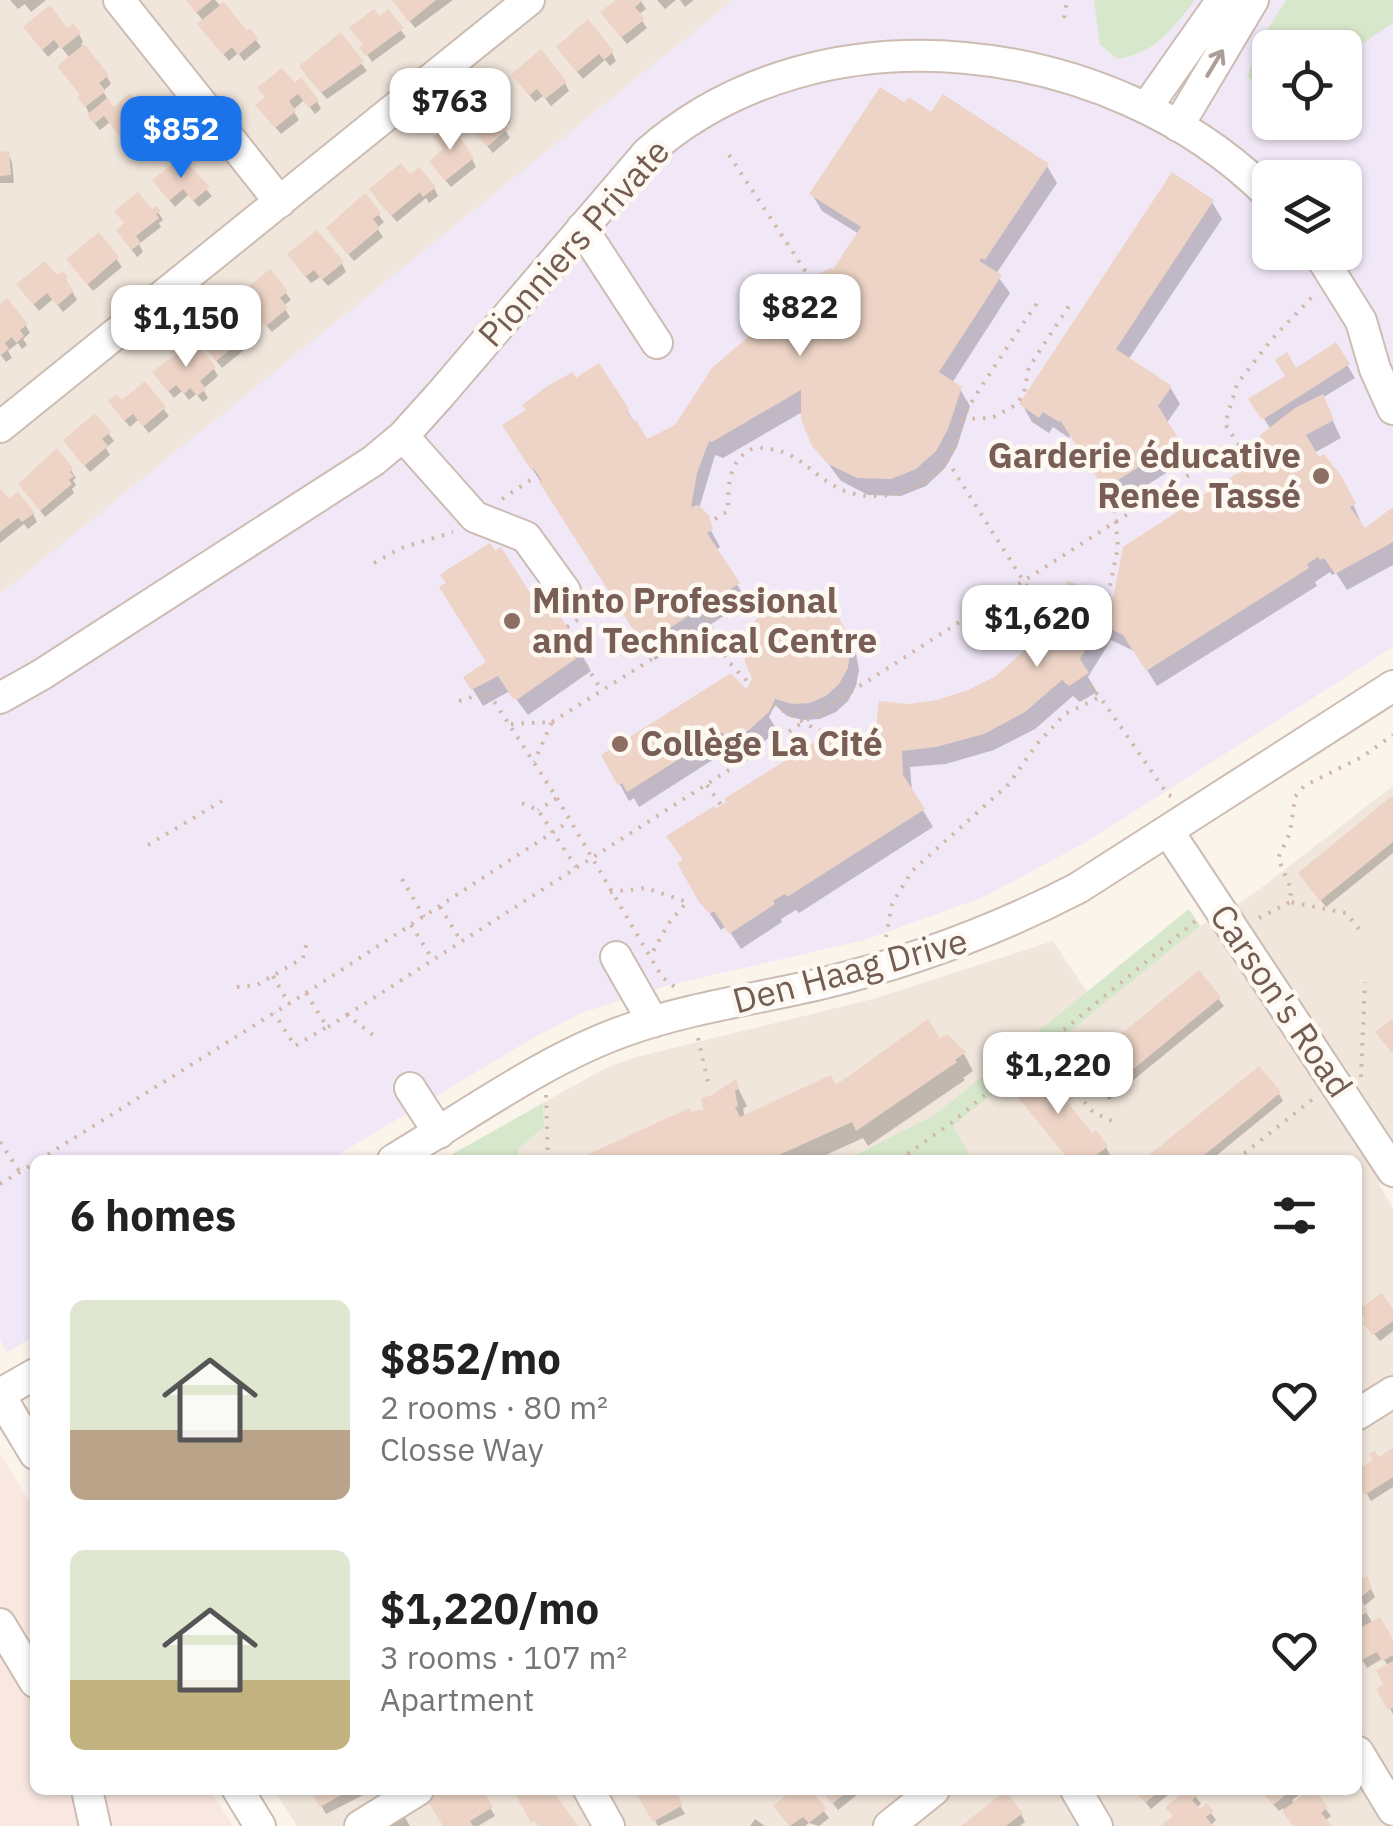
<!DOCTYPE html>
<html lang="en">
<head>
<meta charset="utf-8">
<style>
	body { margin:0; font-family:"IBM Plex Sans",sans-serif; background:#f6f6f6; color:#222; height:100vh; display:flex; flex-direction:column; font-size:38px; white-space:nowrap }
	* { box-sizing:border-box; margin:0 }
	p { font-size:32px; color:#767676 }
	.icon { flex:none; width:55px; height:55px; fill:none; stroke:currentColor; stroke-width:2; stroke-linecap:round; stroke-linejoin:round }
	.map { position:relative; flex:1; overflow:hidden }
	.details { position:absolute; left:30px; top:1155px; width:1332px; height:640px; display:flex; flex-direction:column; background:#fff; border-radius:15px; box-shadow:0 2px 8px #0004 }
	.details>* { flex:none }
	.tools { position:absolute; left:1252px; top:30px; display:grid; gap:20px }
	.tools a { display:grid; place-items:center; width:110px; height:110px; border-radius:15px; background:#fff; box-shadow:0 2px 8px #0004; font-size:50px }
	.price { position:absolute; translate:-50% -85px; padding:0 22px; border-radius:20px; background:#fff; color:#222; font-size:32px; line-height:65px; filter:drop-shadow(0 2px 5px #0008) }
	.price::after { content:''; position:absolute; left:50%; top:60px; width:30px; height:22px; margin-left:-15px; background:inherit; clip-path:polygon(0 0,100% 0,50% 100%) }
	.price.on { background:#1a73e8; color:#fff }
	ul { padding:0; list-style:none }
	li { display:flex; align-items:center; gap:30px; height:250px; padding:0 40px }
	li span { display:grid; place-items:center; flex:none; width:280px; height:200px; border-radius:15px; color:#555 }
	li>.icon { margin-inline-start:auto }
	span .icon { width:120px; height:120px; fill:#fffc; stroke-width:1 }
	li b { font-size:42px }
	h2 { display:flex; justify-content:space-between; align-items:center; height:120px; padding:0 40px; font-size:42px }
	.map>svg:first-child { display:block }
</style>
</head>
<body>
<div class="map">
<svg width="1393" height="1826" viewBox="0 0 1393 1826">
	<rect width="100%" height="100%" fill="#faf4eb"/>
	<!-- residential -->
	<path fill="#f1e6db" d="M0 0H741L0 606Z
		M1393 786V1187L1378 1183 1393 1208V1826H297L274 1790H1358V1160H931L924 1149 1200 926 1252 895Z
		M1053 941 1087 992 944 1111 858 1160H517L519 1148 544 1127 543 1103 604 1069 632 1058 873 999Z"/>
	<!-- commercial -->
	<path fill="#f9e7e1" d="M0 1454 35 1510V1790H210L233 1826H0Z"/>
	<!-- education -->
	<path fill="#f1e8f7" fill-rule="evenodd" d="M733 0H1393V647L1086 842 984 897 864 940 662 987 582 1013 533 1038 329 1160H35V1336L7 1352 0 1340V594ZM1270 48H1345V122H1270ZM1270 178H1345V252H1270Z"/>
	<!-- green -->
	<path fill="#d7e7cb" d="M1094 0H1195C1172 29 1156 53 1118 59L1100 45Z
		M1286 0H1393V23L1345 55V48H1270V89L1266 90 1247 77 1262 38Z
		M1189 909 1200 926 953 1126 973 1160H846L935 1115Z
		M543 1103 544 1127 519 1148 517 1160H442Z"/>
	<!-- shadow -->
	<path fill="#0003" d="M10 0H46L31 12 25 4 18 9Z
		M187 0H215L247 35 250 32 261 47 244 61 238 53 229 61 205 32 204 22Z
		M393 0H453L415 28Z
		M620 0H640L646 9 638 15 647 28 627 44 608 21Z
		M657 0H676L665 9Z
		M680 0H694L685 7Z
		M388 13 406 37 372 62 363 48 379 20Z
		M67 32 79 34 83 42 81 44 107 77 111 84 103 91 114 110 130 97 155 131 132 150 110 122 100 130 94 123 85 105 70 58 60 46 48 57 30 35Z
		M340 36 367 71 327 99 306 75Z
		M612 53 616 61 610 66 605 60 583 79 563 55Z
		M519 82 565 83 569 91 551 106 543 96 535 102Z
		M295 86 317 101 321 109 315 114 304 100 293 110 299 120 281 134 263 113Z
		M506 114 510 122 504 128 510 138 493 153 468 123Z
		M932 116 1047 166 1057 183 996 274 1010 293 952 383 960 389 970 406 957 447 945 468 926 486 901 496 868 495 841 481 814 445 804 411 723 458 715 455 699 509 720 547 716 550 747 601 655 660 515 442 575 381 599 366 647 442 677 427 816 297 859 234 822 211 812 194Z
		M0 154H8L12 162 14 183H0Z
		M472 159 476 167 451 187 436 169Z
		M180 160 212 196 199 207 188 195 175 207 160 188Z
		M410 177 434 188 438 196 429 203 426 198 397 222 376 198Z
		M364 196 384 222 377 228 383 237 354 261 333 236Z
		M1212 202 1222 219 1128 360 1170 387 1180 404 1166 424 1188 459 1116 505 1071 434 1069 438 1053 427 1049 433 1032 422 1022 404Z
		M156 209 163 220 159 223 161 227 139 244 143 252 137 257 123 238Z
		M99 235 122 267 93 291 73 267Z
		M295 263 342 264 346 272 328 286 320 277 311 283Z
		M63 275 77 300 63 312 53 299 39 311 24 292Z
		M286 293 291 300 283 306 290 317 272 332 247 302Z
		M0 307 26 326 30 333 23 339 27 345 22 349 18 343 8 351 12 358 6 362 0 354Z
		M256 329 260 337 222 368 202 343Z
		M1336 346 1355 378 1322 398 1341 438 1314 453 1350 497 1365 532 1393 511V565L1347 590 1336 573 1332 575 1330 572 1315 582 1317 586 1157 686 1136 652 1111 640 1088 677 1097 692 1080 702 1073 696 1035 729 994 750 946 764 910 767 912 792 933 827 799 913 796 910 781 919 782 922 741 949 726 926 721 930 694 890 714 812 875 754 908 706 938 703 998 678 1036 645 1030 635 1054 621 1114 602 1269 456 1271 430 1252 399Z
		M214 369 218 376 203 389 208 398 203 402 196 394 189 400 182 391 174 398 159 380Z
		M145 385 169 416 149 433 138 420 130 427 116 410Z
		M95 416 114 441 106 448 110 455 90 472 70 448Z
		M71 470 76 478 73 480 76 485 72 489 74 493 45 517 26 492Z
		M0 492 9 503 33 514 37 522 28 529 24 524 0 543Z
		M543 618 582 655 591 671 528 715 510 691 483 706 466 678 489 663Z
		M837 620 856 653 859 670 856 686 848 701 836 712 820 719 803 720 787 716 775 705 769 717 777 730 744 760 733 747 639 807 634 798 629 801 604 756 747 692Z
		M1393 799V853L1326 907 1305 881Z
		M1199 974 1224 1006 1109 1100 1088 1075Z
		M946 1037 964 1054 973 1071 963 1078 965 1080 868 1146 863 1138 815 1160H586L705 1111 735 1082 747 1106 743 1109 745 1117 836 1088Z
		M1054 1082 1059 1090 1056 1092 1092 1136 1106 1147 1110 1155 1104 1160H1070L1020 1098Z
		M1279 1094 1283 1101 1211 1160H1147Z
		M1393 1313V1331L1380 1341 1365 1323Z
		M1393 1451V1487L1371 1501 1358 1479V1473Z
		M1366 1579 1375 1597 1363 1607 1373 1624 1393 1644V1714L1379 1690 1387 1686 1388 1666 1383 1658 1367 1668 1358 1652V1582Z
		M312 1790H373L326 1814Z
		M449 1790H480L495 1816 478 1826H445Z
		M671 1790 685 1814 658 1826 638 1791Z
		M796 1790H808L829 1818 819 1826 809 1823 805 1826H790L780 1814Z
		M822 1790H863L838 1810Z
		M1135 1790H1174L1151 1809Z
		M1191 1790 1201 1804 1196 1808 1211 1813 1216 1820 1210 1826H1164L1175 1817Z
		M1261 1790H1305L1292 1800 1295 1804 1312 1791 1331 1816 1325 1821 1329 1826H1294L1283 1808 1279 1811Z
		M403 1814 410 1826H386Z
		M1021 1814 1025 1822 1020 1826H965Z
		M755 1819 765 1826H750Z"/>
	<!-- building -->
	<path fill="#edd4c6" d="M186 0H212L196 13Z
		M392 0H436L409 22Z
		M616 0H643L635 7 645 19 621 38 600 12Z
		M224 2 247 31 250 28 258 38 238 55 232 47 223 55 197 24Z
		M50 5 67 28 73 23 81 33 61 49 54 40 42 50 23 27Z
		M374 9 380 16 388 9 404 28 366 56 359 48 363 45 349 28Z
		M588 19 614 51 604 60 599 54 577 72 556 47Z
		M341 32 364 62 321 93 299 66Z
		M84 44 109 75 99 83 106 91 85 107 77 97 80 95 57 66Z
		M541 49 567 82 545 99 537 89 529 96 511 74Z
		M282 68 295 83 301 77 319 100 309 108 298 94 289 101 296 111 275 128 255 105 265 97 257 88Z
		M880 87 904 102 909 97 931 112 943 94 1049 164 985 260 982 258 979 261 1002 275 939 372 962 387 948 429 936 451 916 469 891 479 857 478 828 464 812 446 801 420V390L712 442 709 441 697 473 691 507 698 505 709 515 713 529 707 533 740 583 643 645 539 482 541 480 534 469 531 470 502 425 526 410 522 405 549 385 573 372 576 378 599 363 629 409 626 410 633 421 636 420 647 439 675 425 712 368 764 323 813 296 810 291 821 285 816 276 830 268 833 269 861 227 809 194Z
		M489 91 508 113 500 120 508 129 487 147 460 115Z
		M130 93 153 121 126 144 104 116 94 124 87 115 107 98 114 107Z
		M450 123 474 158 445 181 429 161 443 149 433 137Z
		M9 151 11 175 0 176V152Z
		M181 157 210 187 193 201 183 189 169 201 152 180Z
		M401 163 410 174 419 167 436 187 423 197 420 192 391 216 369 189Z
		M1172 172 1214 200 1116 349 1172 386 1158 406 1180 441 1104 489 1060 420 1059 422 1043 412 1039 418 1019 404Z
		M138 192 152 209 156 206 161 211 156 214 159 218 136 236 141 243 131 250 116 230 124 223 114 211Z
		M365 193 381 213 373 219 380 228 348 255 326 228Z
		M317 230 344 262 322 280 314 270 305 277 287 254Z
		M99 232 119 257 87 285 66 259Z
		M45 261 56 274 64 272 68 277 65 280 74 291 57 306 47 293 33 305 16 284Z
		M270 269 288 291 280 298 288 308 266 326 240 293Z
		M7 298 28 324 20 330 24 336 16 343 12 337 5 343 9 349 0 356V304Z
		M234 299 258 328 216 361 195 334Z
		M194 341 216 367 200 381 206 389 197 396 190 388 184 394 176 385 168 392 152 372Z
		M1336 342 1350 364 1262 420 1248 399 1285 376 1275 360 1287 352 1296 368Z
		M145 381 166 407 143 427 133 414 124 421 108 401 117 394 122 400Z
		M1323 394 1334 420 1306 435 1319 457 1324 454 1342 477 1356 504 1350 507 1365 528 1393 507V542L1335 574 1324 558 1320 560 1318 557 1307 564 1309 568 1146 671 1123 635 1101 624 1080 659 1089 673 1069 686 1062 680 1025 712 984 734 936 747 902 751 903 775 925 809 787 897 785 894 773 901 775 904 729 934 714 911 710 914 699 902 677 863 683 860 666 836 714 806 715 809 726 802 724 799 821 738 873 751 879 701 908 704 937 700 968 690 996 676 1035 641 1027 635 1046 609 1053 617 1068 581 1113 598 1123 547 1245 468 1247 471 1259 463 1257 461 1266 455 1260 435 1295 408Z
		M95 413 111 432 102 439 108 446 84 466 63 440Z
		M57 448 73 468 70 472 74 476 69 480 72 484 40 511 18 484Z
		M0 488 9 499 18 492 35 513 22 522 18 518 0 532Z
		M490 543 495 551 501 547 544 615 555 608 584 653 518 699H513L498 676 471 690 463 677 486 662 439 587 446 583 440 575 448 569Z
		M792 599 809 600 826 607 839 618 848 634 850 651 848 668 839 684 826 696 810 703 792 704 775 699 769 712 732 745 722 732 627 792 622 783 618 786 601 755 731 673 746 689 752 679 745 662V645L750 628 760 614 775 603Z
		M1393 795V842L1320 901 1298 873Z
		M1199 970 1221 997 1103 1094 1081 1067Z
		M1393 1018V1054L1375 1032Z
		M928 1019 940 1038 947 1034 966 1052 955 1060 957 1062 856 1131 852 1122 768 1160H750L749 1156 740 1160H583L582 1157 689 1108 691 1112 703 1109 701 1098 712 1095 736 1079 739 1088 735 1091 738 1106 735 1107 740 1117 831 1075 836 1085Z
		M1043 1065 1056 1081 1053 1084 1092 1133 1096 1130 1108 1146 1090 1160H1069L1012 1090Z
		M1259 1066 1281 1092 1250 1118 1198 1160H1143Z
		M1382 1293 1393 1309V1321L1373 1335 1362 1323 1365 1320 1358 1310Z
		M1393 1448V1477L1365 1495 1358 1483V1470L1373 1460 1369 1454 1375 1451 1379 1457Z
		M1367 1576 1372 1588 1360 1598 1368 1611 1358 1618V1581Z
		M1380 1617 1393 1639V1655L1382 1661 1377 1652 1360 1661 1358 1619 1362 1627Z
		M1393 1661V1708L1388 1710 1376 1689 1383 1685 1376 1670Z
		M310 1790H350L320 1807Z
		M444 1790H483L493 1807 470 1821 473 1826H443L427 1800Z
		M517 1790H552L578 1826H538L534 1821 531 1823 514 1792Z
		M634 1790H674L683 1805 653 1822Z
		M792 1790H811L827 1809 809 1823 803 1817 790 1826 773 1806Z
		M821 1790H849L832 1804Z
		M1134 1790H1161L1145 1803Z
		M1187 1790H1194L1198 1795 1192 1800 1200 1809 1207 1803 1214 1811 1206 1817 1213 1826H1160L1173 1816 1165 1807Z
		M1261 1790H1292L1273 1805Z
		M1309 1790H1315L1328 1807 1321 1813 1332 1826H1293L1282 1811Z
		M1005 1791 1023 1813 1006 1826H961Z"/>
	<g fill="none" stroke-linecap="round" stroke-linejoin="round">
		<!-- minor casing -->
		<g stroke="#ccbcb2" stroke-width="34">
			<path id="minor" d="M119 0 280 202
				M1146 108 1222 0
				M1178 126 1253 0
				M582 228 657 343
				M1318 252 1361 321 1375 369 1393 409
				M0 427 529 0
				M403 436 475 517 526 537 565 591
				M0 698 41 675 373 461 403 436 440 395 647 153C820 0 1113 38 1270 196
				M1168 831 1393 1171
				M616 957 653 1022
				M410 1088 439 1133
				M393 1160C467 1116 546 1058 627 1030 689 1008 756 999 820 984 911 962 995 931 1078 888L1393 686
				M0 1394 35 1374
				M0 1396 35 1454
				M1358 1414 1393 1392
				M0 1624 35 1682
				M1358 1752 1393 1810
				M87 1790 95 1826
				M238 1790 260 1826
				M589 1790 609 1826
				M1076 1790 1097 1826
				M360 1826 418 1790
				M889 1826 934 1790"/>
		</g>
		<!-- path -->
		<path stroke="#d2b7a9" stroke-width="4" stroke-dasharray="2.5 8" stroke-linecap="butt" d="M1064 18 1067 0
			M729 155 806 272 763 298 774 317
			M962 419 992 418 1016 405 1024 393 1029 367 1069 306
			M1239 445 1225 424 1237 384 1272 339 1314 295
			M947 460 1043 612
			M502 499 538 475
			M715 519 728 511C728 486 728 459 754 448 801 446 810 479 848 492 891 506 939 483 956 442 961 429 962 417 969 406 991 371 1014 337 1037 303
			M374 563 401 548 453 532
			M567 627 612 596
			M580 656 601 689
			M1081 678 1100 697 1168 795 1174 797
			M459 701 488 692 557 798 538 810
			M552 722 717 618 707 604
			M511 724 552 722 534 762
			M707 785 721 805
			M557 798 662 977 676 988
			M522 803 538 810 576 867
			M148 845 222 801
			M402 879 424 917
			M610 892 646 888 687 902 668 924 650 957
			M440 907 461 941
			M1259 918 1290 902
			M411 925 433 960
			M1359 929 1346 913 1290 902 1291 889 1278 858 1290 833 1295 797 1304 786 1362 757 1393 735
			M886 937 892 904 912 871 1009 784 1036 745 1065 714 1100 697
			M273 976 289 1004
			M237 987 257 985 303 958 308 938
			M306 993 570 821
			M347 1015 1184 478 1239 445 1253 467
			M328 1027 347 1015 373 1035
			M698 1038 709 1087
			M1057 1070 1093 1112 1116 1123
			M1361 1077 1365 982
			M546 1095 548 1160
			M0 1142 20 1172
			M39 1160 306 993 327 1027 295 1046 274 1013
			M899 1160 951 1123 1198 919
			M1236 1160 1314 1098
			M0 1184 35 1163"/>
		<!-- minor -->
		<use href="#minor" stroke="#fff" stroke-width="30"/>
		<!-- path-bridge -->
		<path stroke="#d2b7a9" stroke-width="4" stroke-dasharray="2.5 8" stroke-linecap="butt" d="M1108 596 1118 547 1112 484
			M701 608 726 659 749 683
			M773 705 817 730 873 746"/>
	</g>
	<!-- one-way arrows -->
	<defs><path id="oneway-shaft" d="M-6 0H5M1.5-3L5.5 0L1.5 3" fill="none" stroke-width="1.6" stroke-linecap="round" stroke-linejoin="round" transform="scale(2.5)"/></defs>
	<use stroke="#ab9d97" href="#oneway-shaft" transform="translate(1215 63) rotate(-59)"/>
	<!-- markers -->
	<g fill="#8d6e63" stroke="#fdf8f2" stroke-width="4">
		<circle cx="1321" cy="476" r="10"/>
		<circle cx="512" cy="621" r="10"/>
		<circle cx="620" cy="744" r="10"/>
	</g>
	<g text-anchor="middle" stroke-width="9" stroke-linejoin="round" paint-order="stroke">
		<!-- street labels -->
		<g font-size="35" fill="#735c51" stroke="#fdf8f2">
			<text transform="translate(574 243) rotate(-48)" y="12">Pionniers Private</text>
			<text transform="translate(850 971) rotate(-15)" y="12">Den Haag Drive</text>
			<text transform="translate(1281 1001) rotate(56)" y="12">Carson's Road</text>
		</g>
		<!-- education labels -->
		<g font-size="35" font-weight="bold" fill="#785e54" stroke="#fdf8f2" text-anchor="start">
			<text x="1301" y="468" text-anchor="end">Garderie éducative<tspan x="1301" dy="40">Renée Tassé</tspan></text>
			<text x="532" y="613">Minto Professional<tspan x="532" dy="40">and Technical Centre</tspan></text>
			<text x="640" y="756">Collège La Cité</text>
		</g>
	</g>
</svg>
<div class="tools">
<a><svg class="icon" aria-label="locate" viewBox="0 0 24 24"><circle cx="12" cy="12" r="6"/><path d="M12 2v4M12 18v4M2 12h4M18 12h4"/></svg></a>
<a><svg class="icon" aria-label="layers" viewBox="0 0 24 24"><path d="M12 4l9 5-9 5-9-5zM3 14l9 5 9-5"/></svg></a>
</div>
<b class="price" style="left:450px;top:153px">$763</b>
<b class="price on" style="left:181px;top:181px">$852</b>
<b class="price" style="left:800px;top:359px">$822</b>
<b class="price" style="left:186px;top:370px">$1,150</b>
<b class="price" style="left:1037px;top:670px">$1,620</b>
<b class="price" style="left:1058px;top:1117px">$1,220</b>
<section class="details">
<h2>6 homes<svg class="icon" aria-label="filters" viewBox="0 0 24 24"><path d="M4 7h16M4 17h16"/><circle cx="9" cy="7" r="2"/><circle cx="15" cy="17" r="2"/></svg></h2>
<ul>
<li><span style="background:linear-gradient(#dfe7d0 65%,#b9a48a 0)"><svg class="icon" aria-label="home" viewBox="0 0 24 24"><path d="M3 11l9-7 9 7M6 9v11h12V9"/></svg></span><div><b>$852/mo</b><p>2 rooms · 80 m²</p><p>Closse Way</p></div><svg class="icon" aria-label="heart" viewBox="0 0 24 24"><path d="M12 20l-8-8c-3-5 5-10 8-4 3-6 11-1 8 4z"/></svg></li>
<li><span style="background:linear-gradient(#dfe7d0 65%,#c2b280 0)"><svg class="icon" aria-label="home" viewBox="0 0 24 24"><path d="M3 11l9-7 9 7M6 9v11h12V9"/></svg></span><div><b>$1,220/mo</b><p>3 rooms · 107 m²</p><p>Apartment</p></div><svg class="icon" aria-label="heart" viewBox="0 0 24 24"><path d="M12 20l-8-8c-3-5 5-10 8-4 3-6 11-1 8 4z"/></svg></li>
</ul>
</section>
</div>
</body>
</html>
